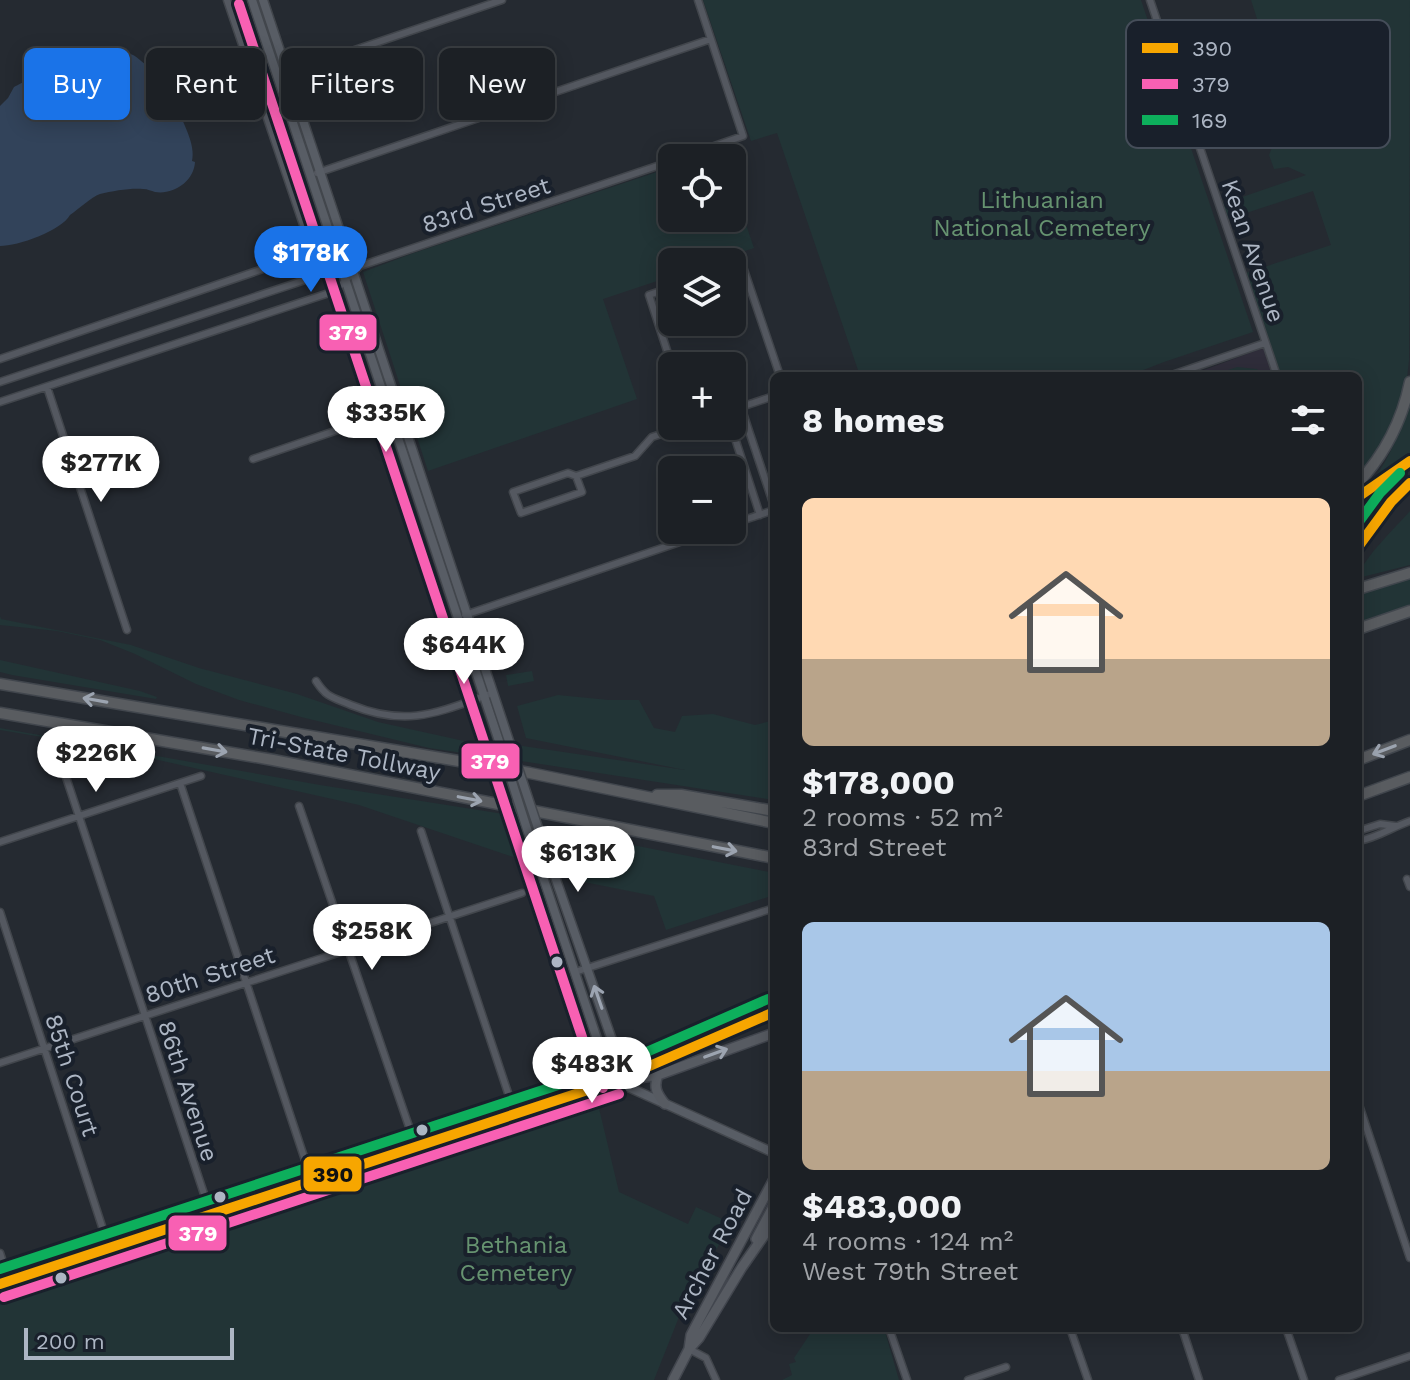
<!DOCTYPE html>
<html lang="en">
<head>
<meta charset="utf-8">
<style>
	body { margin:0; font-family:"Work Sans",sans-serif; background:#292d32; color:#f1f3f6; height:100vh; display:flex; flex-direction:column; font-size:30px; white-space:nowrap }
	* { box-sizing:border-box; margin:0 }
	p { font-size:26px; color:#a0a3a7 }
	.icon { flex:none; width:44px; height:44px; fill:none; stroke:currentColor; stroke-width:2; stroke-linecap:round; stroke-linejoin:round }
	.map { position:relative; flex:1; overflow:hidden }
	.side { position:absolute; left:770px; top:372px; width:592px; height:960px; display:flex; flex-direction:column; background:#1c2025; border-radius:12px; box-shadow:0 4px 20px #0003,0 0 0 2px #3a3e42 }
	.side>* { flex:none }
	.banner { position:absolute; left:24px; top:48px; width:626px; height:72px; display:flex; gap:16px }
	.controls { position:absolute; left:658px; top:144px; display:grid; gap:16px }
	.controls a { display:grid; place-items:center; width:88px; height:88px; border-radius:12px; background:#1c2025; box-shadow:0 4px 20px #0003,0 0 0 2px #3a3e42; font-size:40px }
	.scale { position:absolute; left:24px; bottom:20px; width:210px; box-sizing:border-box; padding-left:8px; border:4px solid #adb6c4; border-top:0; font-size:22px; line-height:28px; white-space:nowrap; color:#adb6c4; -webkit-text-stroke:6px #19202b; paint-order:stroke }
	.price { position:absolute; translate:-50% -68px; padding:0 18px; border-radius:28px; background:#fff; color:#222; font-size:26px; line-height:52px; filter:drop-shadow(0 2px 4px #0008) }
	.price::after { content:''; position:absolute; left:50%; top:48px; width:24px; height:18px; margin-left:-12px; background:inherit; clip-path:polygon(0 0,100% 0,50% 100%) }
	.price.active { background:#1a73e8; color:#fff }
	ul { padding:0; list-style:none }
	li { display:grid; align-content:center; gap:16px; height:424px; padding:0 32px }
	li span { display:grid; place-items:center; height:248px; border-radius:12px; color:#555 }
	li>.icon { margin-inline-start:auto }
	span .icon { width:144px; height:144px; fill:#fffc; stroke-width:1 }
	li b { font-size:34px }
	h2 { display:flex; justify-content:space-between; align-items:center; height:96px; padding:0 32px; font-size:34px }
	.chip { padding:0 28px; border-radius:12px; background:#1c2025; box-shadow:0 4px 20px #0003,0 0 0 2px #3a3e42; font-size:28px; line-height:72px }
	.chip.active { background:#1a73e8; color:#fff }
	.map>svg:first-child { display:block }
</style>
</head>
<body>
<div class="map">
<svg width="1410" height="1380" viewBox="0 0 1410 1380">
	<rect width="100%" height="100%" fill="#252a31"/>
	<!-- medical -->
	<path fill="#2f2d3a" d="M1263 348 1273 376H1188Z"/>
	<!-- green -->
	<path fill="#223436" d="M703 0H1141L1253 332 1164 362 1128 376H860L777 133 751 141Z
		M1251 0H1410L1409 360 1407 378 1395 423 1358 480V376H1278L1243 274 1331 245 1313 191 1225 220 1219 205 1306 175 1288 167 1274 169 1269 155 1275 140 1284 129 1274 107 1259 90 1246 86 1186 107 1167 51 1258 22Z
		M672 167V218H732V184L754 248 713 262H672V276L603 299 637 399 428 471 363 272 411 254Z
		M1237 367 1257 369 1261 376H1210Z
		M1410 396V455L1371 483C1391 456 1402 429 1410 396Z
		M1410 511V565L1358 578C1361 560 1397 526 1410 511Z
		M1410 579V606L1358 625V593Z
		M0 616 1 619 131 645 199 668 297 694 378 722 464 741 493 744 497 758 429 748 301 717 239 700 196 684 135 654 100 640 57 631 0 625Z
		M0 660 140 691 157 697 156 699 12 675 0 672Z
		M532 671 534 681 508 686 506 675Z
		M558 695 609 700H639L654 728 675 732 682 716 713 714 755 725 774 720V800L521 761 516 745 685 770 526 738 517 706Z
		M0 728 320 785 517 816 534 864 359 805 96 746 0 730Z
		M557 830 774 873V895L666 930 654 896 574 880Z
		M598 1104 619 1192 688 1224 696 1207 731 1223 679 1317 654 1380H0V1302Z
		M814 1328H884L899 1380H782L792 1375 789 1364 796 1362 794 1358Z"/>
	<!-- water -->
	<path fill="#32435a" d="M95 46C107 48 122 50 133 55 141 59 179 94 179 101 179 103 177 105 177 107 183 123 196 145 192 161L195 162C194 181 174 195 155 192 151 191 148 189 143 189 130 188 113 191 100 194 91 197 79 209 70 215 61 231 18 246 0 246V106L8 98 14 87 33 77 43 60 51 54 72 47 88 48Z"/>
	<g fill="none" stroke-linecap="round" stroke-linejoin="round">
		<!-- street casing -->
		<g stroke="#42464c" stroke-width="9">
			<path id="street" d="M1150 0 1277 376
				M284 74 502 0
				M680 158 743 136 698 0
				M317 173 711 39
				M732 267 742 264 780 376
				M672 287 649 295 672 366
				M0 359 298 257H314
				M1169 376 1265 343
				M0 382 311 278 316 272 314 257 227 0
				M47 387 127 630
				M0 402 335 291 360 266 672 161
				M741 407 774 506
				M732 410 774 396
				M731 426 760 515
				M253 459 399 409
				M576 476 582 492 521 513 513 492 568 473 576 476 635 456 652 437 685 426
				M732 524 774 510
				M465 615 715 530
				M316 681C327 698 332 697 351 705 408 728 439 712 493 693
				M57 750 211 1215
				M180 783 312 1181
				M299 806 416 1147
				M421 831 515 1114
				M1358 831 1380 824 1395 826
				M1358 841C1377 838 1392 827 1410 821
				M0 842 201 776
				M1407 879 1410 887
				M0 912 109 1248
				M575 972 771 909
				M0 1063 522 893
				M1358 1102 1410 1258
				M0 1253 9 1281
				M889 1328 907 1380
				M1070 1328 1088 1380
				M1182 1328 1199 1380
				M1286 1328 1304 1380
				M689 1349 706 1358 716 1380
				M968 1380 1006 1367
				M1339 1380 1410 1356"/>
		</g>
		<!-- secondary casing -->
		<g stroke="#42464c" stroke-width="11">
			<path id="secondary" d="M252 0 500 744
				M263 0 511 747
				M527 829 606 1066 615 1081
				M539 831 619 1060 615 1080
				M615 1081 774 1153
				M0 1284 615 1081"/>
		</g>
		<!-- primary casing -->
		<g stroke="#42464e" stroke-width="12">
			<path id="primary" d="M1358 497 1410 461
				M1358 547 1391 502 1410 483
				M658 1075C653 1087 657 1094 665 1104
				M626 1080 658 1075 774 1033
				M615 1081 774 1012
				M756 1239 774 1205
				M689 1349 691 1335 774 1179
				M673 1380 689 1349 699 1338 742 1267 774 1221"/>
		</g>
		<!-- highway casing -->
		<g stroke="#41464d" stroke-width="13">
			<path id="highway" d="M1358 483C1385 454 1402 421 1410 382
				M1358 589 1410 573
				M1358 629 1410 611
				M0 684 530 773 774 823
				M0 713 273 760 774 858
				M1358 760 1410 740
				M657 795H681L774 811
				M1358 796 1410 777"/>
		</g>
		<!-- street -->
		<use href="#street" stroke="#545860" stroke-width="6"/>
		<!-- secondary -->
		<use href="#secondary" stroke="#585d65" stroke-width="8"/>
		<!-- primary -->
		<use href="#primary" stroke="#575b62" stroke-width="9"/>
		<!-- highway -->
		<use href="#highway" stroke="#595c60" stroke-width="10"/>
		<!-- secondary-bridge casing -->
		<g stroke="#42464c" stroke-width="11" stroke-linecap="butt">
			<path id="secondary-bridge" d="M500 744 527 829
				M511 747 539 831"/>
		</g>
		<!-- secondary-bridge -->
		<use href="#secondary-bridge" stroke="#585d65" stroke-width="8"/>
		<!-- bus-1 casing -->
		<g stroke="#19202b" stroke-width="16">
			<path id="bus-1" d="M1358 497 1410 461
				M1358 547 1391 502 1410 483
				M0 1284 615 1081 774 1012"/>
		</g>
		<!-- bus-2 casing -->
		<g stroke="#19202b" stroke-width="16">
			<path id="bus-2" d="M239 4 593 1070 603 1088
				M4 1297 619 1094"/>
		</g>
		<!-- bus-3 casing -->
		<g stroke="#19202b" stroke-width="16">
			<path id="bus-3" d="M1358 523 1380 493 1400 473
				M0 1269 610 1068 768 999"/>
		</g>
		<!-- bus-1 -->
		<use href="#bus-1" stroke="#f7a600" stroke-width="10"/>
		<!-- bus-2 -->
		<use href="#bus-2" stroke="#f860b3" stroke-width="10"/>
		<!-- bus-3 -->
		<use href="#bus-3" stroke="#0daf5c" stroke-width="10"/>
	</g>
	<!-- one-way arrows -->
	<defs><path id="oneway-shaft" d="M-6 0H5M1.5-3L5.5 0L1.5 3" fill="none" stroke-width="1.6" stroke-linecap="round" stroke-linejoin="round" transform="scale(2)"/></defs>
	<g stroke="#9ca4b0">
		<use href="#oneway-shaft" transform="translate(95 700) rotate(-170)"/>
		<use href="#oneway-shaft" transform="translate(215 750) rotate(10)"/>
		<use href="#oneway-shaft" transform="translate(1384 750) rotate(159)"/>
		<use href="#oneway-shaft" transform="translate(470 799) rotate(11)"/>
		<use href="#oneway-shaft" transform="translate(725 849) rotate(11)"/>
		<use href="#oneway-shaft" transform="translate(716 1053) rotate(-20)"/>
	</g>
	<use stroke="#9ca4b1" href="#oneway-shaft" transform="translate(598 997) rotate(-109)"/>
	<!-- markers -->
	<g fill="#adb6c4" stroke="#19202b" stroke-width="3">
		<circle cx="557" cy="962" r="7"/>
		<circle cx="422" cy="1130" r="7"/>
		<circle cx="220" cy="1197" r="7"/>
		<circle cx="61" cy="1278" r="7"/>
	</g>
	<g text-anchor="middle" stroke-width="8" stroke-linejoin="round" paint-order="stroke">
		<!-- park labels -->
		<g font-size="24" fill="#669370" stroke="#19202b">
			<text x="1042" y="208">Lithuanian<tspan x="1042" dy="28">National Cemetery</tspan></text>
			<text x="516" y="1253">Bethania<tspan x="516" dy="28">Cemetery</tspan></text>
		</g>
		<!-- street labels -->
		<g font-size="24" fill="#adb6c4" stroke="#19202b">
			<text transform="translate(486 205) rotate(-18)" y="8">83rd Street</text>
			<text transform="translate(1253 251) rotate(71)" y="8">Kean Avenue</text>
			<text transform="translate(344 754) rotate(11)" y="8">Tri-State Tollway</text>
			<text transform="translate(210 975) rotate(-18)" y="8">80th Street</text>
			<text transform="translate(72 1075) rotate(72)" y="8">85th Court</text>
			<text transform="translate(188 1091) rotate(72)" y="8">86th Avenue</text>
			<text transform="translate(712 1254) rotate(-62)" y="8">Archer Road</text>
		</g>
	</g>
	<!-- legend -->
	<rect x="1126" y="20" width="264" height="128" rx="12" fill="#19202b" stroke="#454d59" stroke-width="2"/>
	<rect x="1142" y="43" width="36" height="10" fill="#f7a600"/>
	<rect x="1142" y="79" width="36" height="10" fill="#f860b3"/>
	<rect x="1142" y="115" width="36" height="10" fill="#0daf5c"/>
	<g font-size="22" fill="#adb6c4">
		<text x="1192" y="56">390</text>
		<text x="1192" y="92">379</text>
		<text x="1192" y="128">169</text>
	</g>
	<g stroke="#19202b" stroke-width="3">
		<rect x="318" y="313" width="60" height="39" rx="8" fill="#f860b3"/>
		<rect x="460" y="742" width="61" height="38" rx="8" fill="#f860b3"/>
		<rect x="302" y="1155" width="61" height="38" rx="8" fill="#f7a600"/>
		<rect x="167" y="1214" width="61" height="38" rx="8" fill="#f860b3"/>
	</g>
	<g font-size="22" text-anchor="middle" font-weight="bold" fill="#fff">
		<text x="348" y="340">379</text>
		<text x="490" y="769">379</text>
		<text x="198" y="1241">379</text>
	</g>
	<g font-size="22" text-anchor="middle" font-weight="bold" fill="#111">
		<text x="333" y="1182">390</text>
	</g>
</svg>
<div class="controls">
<a><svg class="icon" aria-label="locate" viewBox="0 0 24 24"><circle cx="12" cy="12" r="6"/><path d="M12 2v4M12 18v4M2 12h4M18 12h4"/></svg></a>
<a><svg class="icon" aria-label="layers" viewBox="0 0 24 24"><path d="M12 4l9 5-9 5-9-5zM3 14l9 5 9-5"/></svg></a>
<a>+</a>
<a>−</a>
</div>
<div class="scale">200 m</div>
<b class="price active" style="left:311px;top:294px">$178K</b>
<b class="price" style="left:386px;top:454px">$335K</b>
<b class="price" style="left:101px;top:504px">$277K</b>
<b class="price" style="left:464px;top:686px">$644K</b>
<b class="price" style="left:96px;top:794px">$226K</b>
<b class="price" style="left:578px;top:894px">$613K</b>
<b class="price" style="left:372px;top:972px">$258K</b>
<b class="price" style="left:592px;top:1105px">$483K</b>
<div class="banner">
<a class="chip active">Buy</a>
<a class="chip">Rent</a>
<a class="chip">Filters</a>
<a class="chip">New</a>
</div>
<section class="side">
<h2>8 homes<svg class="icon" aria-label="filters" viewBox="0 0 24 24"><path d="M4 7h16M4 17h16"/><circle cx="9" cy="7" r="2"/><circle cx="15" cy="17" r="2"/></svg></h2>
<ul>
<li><span style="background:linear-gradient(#ffd9b3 65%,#b9a48a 0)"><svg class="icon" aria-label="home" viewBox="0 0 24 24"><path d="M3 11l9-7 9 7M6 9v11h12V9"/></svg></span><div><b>$178,000</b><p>2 rooms · 52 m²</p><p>83rd Street</p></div></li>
<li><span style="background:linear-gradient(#a9c7e8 60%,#b9a48a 0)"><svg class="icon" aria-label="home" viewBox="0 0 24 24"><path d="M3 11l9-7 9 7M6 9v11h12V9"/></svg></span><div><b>$483,000</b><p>4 rooms · 124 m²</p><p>West 79th Street</p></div></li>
</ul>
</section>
</div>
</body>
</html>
